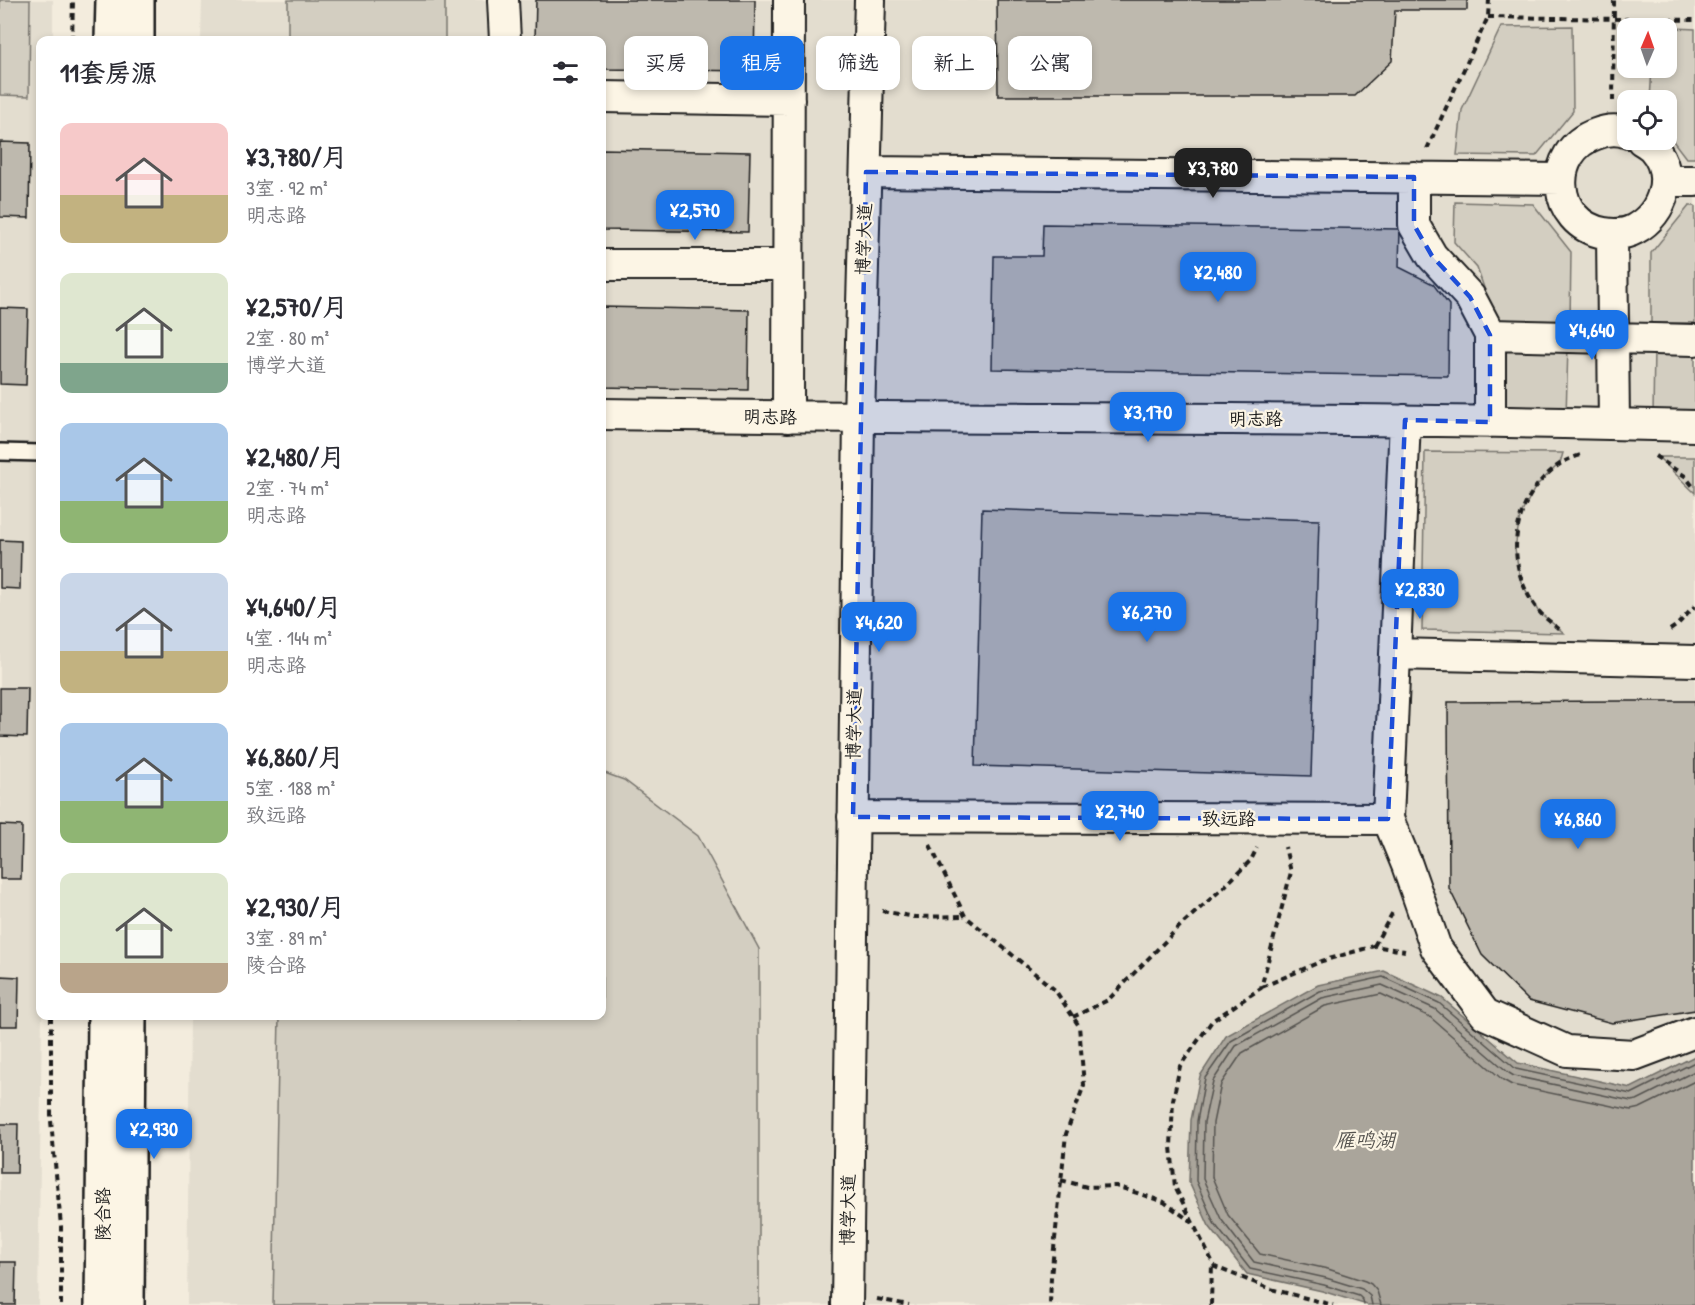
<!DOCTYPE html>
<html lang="zh">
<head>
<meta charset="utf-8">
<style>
	body { margin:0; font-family:"Patrick Hand","LXGW WenKai TC",sans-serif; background:#f7f7f7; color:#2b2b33; height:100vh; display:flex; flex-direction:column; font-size:22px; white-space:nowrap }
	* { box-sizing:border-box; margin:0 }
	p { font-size:20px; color:#7c7c81 }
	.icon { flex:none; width:33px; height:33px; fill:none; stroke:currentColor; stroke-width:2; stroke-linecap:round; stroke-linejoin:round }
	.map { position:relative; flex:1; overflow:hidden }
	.details { position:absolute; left:36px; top:36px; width:570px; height:984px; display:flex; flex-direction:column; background:#fff; border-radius:12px; box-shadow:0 3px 9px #0003 }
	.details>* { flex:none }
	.banner { position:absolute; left:624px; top:36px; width:570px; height:54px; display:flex; gap:12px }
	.needle { width:39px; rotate:2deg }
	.controls { position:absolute; left:1617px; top:18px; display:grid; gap:12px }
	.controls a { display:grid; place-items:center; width:60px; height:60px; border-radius:12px; background:#fff; box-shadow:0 3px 9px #0003; font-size:30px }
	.price { position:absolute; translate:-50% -51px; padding:0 14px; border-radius:12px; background:#1a73e8; color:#fff; font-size:20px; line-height:39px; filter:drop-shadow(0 2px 3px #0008) }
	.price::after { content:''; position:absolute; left:50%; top:36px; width:18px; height:14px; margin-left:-9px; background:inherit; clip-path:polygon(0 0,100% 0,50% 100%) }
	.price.active { background:#222; color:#fff }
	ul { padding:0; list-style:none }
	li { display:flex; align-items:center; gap:18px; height:150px; padding:0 24px }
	li span { display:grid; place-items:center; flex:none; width:168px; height:120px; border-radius:12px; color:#555 }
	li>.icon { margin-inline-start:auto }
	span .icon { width:72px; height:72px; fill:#fffc; stroke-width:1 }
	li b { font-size:26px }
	h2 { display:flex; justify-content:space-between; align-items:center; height:72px; padding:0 24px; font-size:26px }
	.chip { padding:0 21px; border-radius:12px; background:#fff; box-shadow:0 3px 9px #0003; font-size:21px; line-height:54px }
	.chip.active { background:#1a73e8; color:#fff }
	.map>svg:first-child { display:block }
</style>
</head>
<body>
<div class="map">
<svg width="1695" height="1305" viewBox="0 0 1695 1305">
	<rect width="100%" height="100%" fill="#f3ecdd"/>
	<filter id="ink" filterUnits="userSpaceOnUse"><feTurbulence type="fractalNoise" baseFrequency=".0167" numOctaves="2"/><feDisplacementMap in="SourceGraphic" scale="12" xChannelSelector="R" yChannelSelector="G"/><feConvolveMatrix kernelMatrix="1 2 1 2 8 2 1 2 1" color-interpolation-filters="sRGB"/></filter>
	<g filter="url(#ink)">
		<!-- built -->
		<path fill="#e3ddcf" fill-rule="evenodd" d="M0 0H53V40H40L42 1016 38 1305H0Z
			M202 0H1695V1305H187L190 1016H602V40H201ZM1628 28H1666V68H1628ZM1628 100H1666V140H1628Z"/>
		<!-- green -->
		<path fill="#d3cec1" stroke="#78756e" stroke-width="1.5" d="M0 0H30L29 96 0 95Z
			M288 0H445V40H288Z
			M1572 26 1573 111 1536 156 1457 155 1462 110 1501 27Z
			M1653 27 1695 29V158H1686L1667 133 1666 100H1650L1652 68H1666V28H1653Z
			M1455 202 1533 204 1571 252 1570 321 1496 322 1477 268 1454 242Z
			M1689 206H1695V323H1651V253Z
			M1501 343 1568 345 1566 416 1499 414Z
			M1654 346 1695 347V418L1653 417Z
			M1425 452 1563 453 1560 463 1536 486 1520 516 1515 549 1521 582 1538 611 1564 633 1422 630Z
			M1658 457H1695V493Z
			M602 772 624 780 698 836 759 949V1305H273L279 1016H602Z"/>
		<!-- water -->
		<path fill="#aaa59b" stroke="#716e68" stroke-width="1.5" d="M1384 971 1442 998 1518 1063 1631 1088 1695 1056V1305H1367L1322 1291 1247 1274 1209 1226 1189 1182 1191 1120 1200 1076 1226 1036 1318 985Z"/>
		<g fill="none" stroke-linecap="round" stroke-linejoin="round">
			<!-- shore -->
			<path stroke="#55534f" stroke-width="1.5" d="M1364 1305 1363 1300 1359 1296 1324 1285 1250 1269 1214 1223 1196 1181 1197 1121 1205 1078 1231 1041 1320 991 1383 977 1439 1003 1516 1069 1631 1094 1695 1062
				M1372 1305 1370 1296 1362 1289 1326 1278 1254 1262 1221 1219 1203 1179 1204 1122 1213 1081 1236 1046 1322 998 1382 985 1435 1009 1509 1073 1514 1076 1631 1101 1637 1100 1695 1071
				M1381 1305 1377 1291 1371 1284 1365 1281 1328 1269 1260 1254 1228 1215 1212 1177 1213 1123 1221 1084 1242 1053 1325 1006 1381 994 1430 1017 1503 1080 1512 1085 1631 1110 1640 1108 1695 1081"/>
		</g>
		<!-- building -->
		<path fill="#beb9ae" stroke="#1c1c1c" stroke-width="1.5" d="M536 0H755L754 71 602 69V40H535Z
			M997 0H1467V10H1395L1392 61 1355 96H998Z
			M0 142 30 143 29 218 0 217Z
			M602 149 750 152 748 232 602 230Z
			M1043 224 1400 229 1399 267 1433 284 1449 305 1448 376 992 369 994 256H1042Z
			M602 307 749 310 748 390 602 387Z
			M0 308 28 309 26 385 0 384Z
			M982 509 1319 520 1311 776 975 766Z
			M0 540 21 541 20 589 0 588Z
			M0 688H28L27 737 0 736Z
			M1625 701H1695V1010L1612 1023 1529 1001 1482 955 1449 888 1448 702Z
			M0 825 22 826 21 879H0Z
			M0 976 19 977 18 1026H0Z
			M0 1124H18L17 1173H0Z
			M0 1262H16L15 1305H0Z"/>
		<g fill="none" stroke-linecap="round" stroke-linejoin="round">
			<!-- lane casing -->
			<g stroke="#1c1c1c" stroke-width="20">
				<path id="lane" d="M0 452 40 453"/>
			</g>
			<!-- street casing -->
			<g stroke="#1c1c1c" stroke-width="34">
				<path id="street" d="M503 0 505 40
					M602 97 789 100
					M1628 133C1618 129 1606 130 1596 134 1546 151 1551 224 1604 233 1614 235 1626 234 1635 229 1664 213 1676 174 1653 148 1650 145 1645 142 1642 140
					M866 172 1561 179
					M1414 177V225L1432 256 1470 297 1490 335V422
					M1665 181H1695
					M1612 234 1614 424
					M602 265H788
					M1490 335 1695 340
					M602 414C966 420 1331 416 1695 426
					M788 417 789 0
					M1405 420 1388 819 1407 865 1436 948 1485 1014 1567 1051 1634 1055 1695 1032
					M1395 654 1695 661
					M853 817 1388 819
					M847 1305 859 418 870 0"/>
			</g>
			<!-- secondary casing -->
			<g stroke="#1c1c1c" stroke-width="38">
				<path id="secondary" d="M112 40 113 0
					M137 40V0
					M102 1305 105 1016
					M127 1305 129 1016"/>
			</g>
			<!-- path -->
			<path stroke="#1c1c1c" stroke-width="4" stroke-dasharray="6 4.5" stroke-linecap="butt" d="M1488 17 1695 20
				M72 40 73 0
				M1613 101 1614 0
				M1427 149 1488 17 1489 0
				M1655 456 1685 476 1695 489
				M1559 629C1552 623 1543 617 1538 610 1502 564 1511 497 1560 464 1566 460 1574 457 1581 455
				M1670 630 1677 625 1695 606
				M930 845 965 916 1055 990 1079 1026 1084 1085 1066 1134 1051 1277 1050 1305
				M882 911 915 917 965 916
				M1374 946 1393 912
				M1262 987 1322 961 1374 946 1405 951
				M51 1016V1121L61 1226V1305
				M1073 1017 1108 1000 1179 927 1225 886 1251 860 1257 848
				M1061 1180 1087 1187 1116 1186 1164 1202 1193 1223 1215 1267 1271 1289 1333 1305
				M1193 1223 1175 1187 1171 1147 1173 1100 1180 1066 1212 1021 1261 988 1291 872 1285 847
				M877 1299 909 1305
				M1211 1305 1212 1263"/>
			<!-- lane -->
			<use href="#lane" stroke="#fcf5e5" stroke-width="15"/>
			<!-- street -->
			<use href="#street" stroke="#fcf5e5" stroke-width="30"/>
			<!-- secondary -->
			<use href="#secondary" stroke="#fcf5e5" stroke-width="33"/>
		</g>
	</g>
	<!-- marked area -->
	<path fill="#1d4ed8" fill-opacity="0.2" stroke="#1d4ed8" stroke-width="4.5" stroke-dasharray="12 8" stroke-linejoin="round" d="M866 172 1414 177V225L1432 256 1470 297 1490 335V422L1405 420 1388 819 853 817Z"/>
	<g text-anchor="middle" stroke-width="4.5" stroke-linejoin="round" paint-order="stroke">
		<!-- street labels -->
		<g font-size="18" fill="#1c1c1c" stroke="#fcf5e5">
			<text transform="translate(864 239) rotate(-88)" y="6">博学大道</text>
			<text transform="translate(770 417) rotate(1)" y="6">明志路</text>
			<text x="1256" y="425">明志路</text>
			<text transform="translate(854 724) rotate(-89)" y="6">博学大道</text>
			<text x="1229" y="825">致远路</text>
			<text transform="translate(848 1210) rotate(-89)" y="6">博学大道</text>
			<text transform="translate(103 1214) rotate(-90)" y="6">陵合路</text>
		</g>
		<!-- water labels -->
		<g font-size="20" font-style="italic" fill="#55534f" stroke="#fcf5e5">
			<text x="1365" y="1147">雁鸣湖</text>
		</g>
	</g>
</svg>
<div class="controls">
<a><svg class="needle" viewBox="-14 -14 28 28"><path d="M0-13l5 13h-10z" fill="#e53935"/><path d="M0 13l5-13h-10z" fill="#7c7c81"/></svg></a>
<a><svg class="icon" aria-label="locate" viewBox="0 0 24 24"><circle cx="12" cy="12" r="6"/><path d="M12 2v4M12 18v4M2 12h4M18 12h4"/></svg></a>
</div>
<b class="price active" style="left:1213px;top:199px">¥3,780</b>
<b class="price" style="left:695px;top:241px">¥2,570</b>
<b class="price" style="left:1218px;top:303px">¥2,480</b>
<b class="price" style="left:1592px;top:361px">¥4,640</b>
<b class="price" style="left:1148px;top:443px">¥3,170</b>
<b class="price" style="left:1420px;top:620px">¥2,830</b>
<b class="price" style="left:1147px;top:643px">¥6,270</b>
<b class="price" style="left:879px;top:653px">¥4,620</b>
<b class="price" style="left:1120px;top:842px">¥2,740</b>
<b class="price" style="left:1578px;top:850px">¥6,860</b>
<b class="price" style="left:154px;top:1160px">¥2,930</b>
<div class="banner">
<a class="chip">买房</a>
<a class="chip active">租房</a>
<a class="chip">筛选</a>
<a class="chip">新上</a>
<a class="chip">公寓</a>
</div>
<section class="details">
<h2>11套房源<svg class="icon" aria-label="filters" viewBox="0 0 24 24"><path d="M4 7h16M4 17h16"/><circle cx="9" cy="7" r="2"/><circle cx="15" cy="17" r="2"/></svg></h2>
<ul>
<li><span style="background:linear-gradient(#f6c9c9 60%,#c2b280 0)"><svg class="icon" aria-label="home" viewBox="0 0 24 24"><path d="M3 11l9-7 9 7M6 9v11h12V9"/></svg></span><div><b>¥3,780/月</b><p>3室 · 92 m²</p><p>明志路</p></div></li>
<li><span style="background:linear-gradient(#dfe7d0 75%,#7fa58c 0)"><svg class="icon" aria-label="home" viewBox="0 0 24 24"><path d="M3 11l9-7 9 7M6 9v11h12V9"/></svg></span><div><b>¥2,570/月</b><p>2室 · 80 m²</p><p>博学大道</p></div></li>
<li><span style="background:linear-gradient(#a9c7e8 65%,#8fb573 0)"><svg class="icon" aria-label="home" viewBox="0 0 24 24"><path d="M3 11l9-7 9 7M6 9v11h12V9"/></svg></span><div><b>¥2,480/月</b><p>2室 · 74 m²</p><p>明志路</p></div></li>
<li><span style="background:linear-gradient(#c9d6e8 65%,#c2b280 0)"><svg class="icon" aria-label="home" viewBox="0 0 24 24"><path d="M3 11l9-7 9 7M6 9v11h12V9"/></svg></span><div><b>¥4,640/月</b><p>4室 · 144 m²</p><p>明志路</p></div></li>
<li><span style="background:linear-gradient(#a9c7e8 65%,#8fb573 0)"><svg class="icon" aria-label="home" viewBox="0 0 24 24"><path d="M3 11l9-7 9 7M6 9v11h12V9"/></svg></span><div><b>¥6,860/月</b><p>5室 · 188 m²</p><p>致远路</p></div></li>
<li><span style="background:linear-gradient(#dfe7d0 75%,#b9a48a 0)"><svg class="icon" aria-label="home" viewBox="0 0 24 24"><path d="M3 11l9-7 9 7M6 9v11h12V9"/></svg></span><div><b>¥2,930/月</b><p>3室 · 89 m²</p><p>陵合路</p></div></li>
</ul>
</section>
</div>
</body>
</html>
